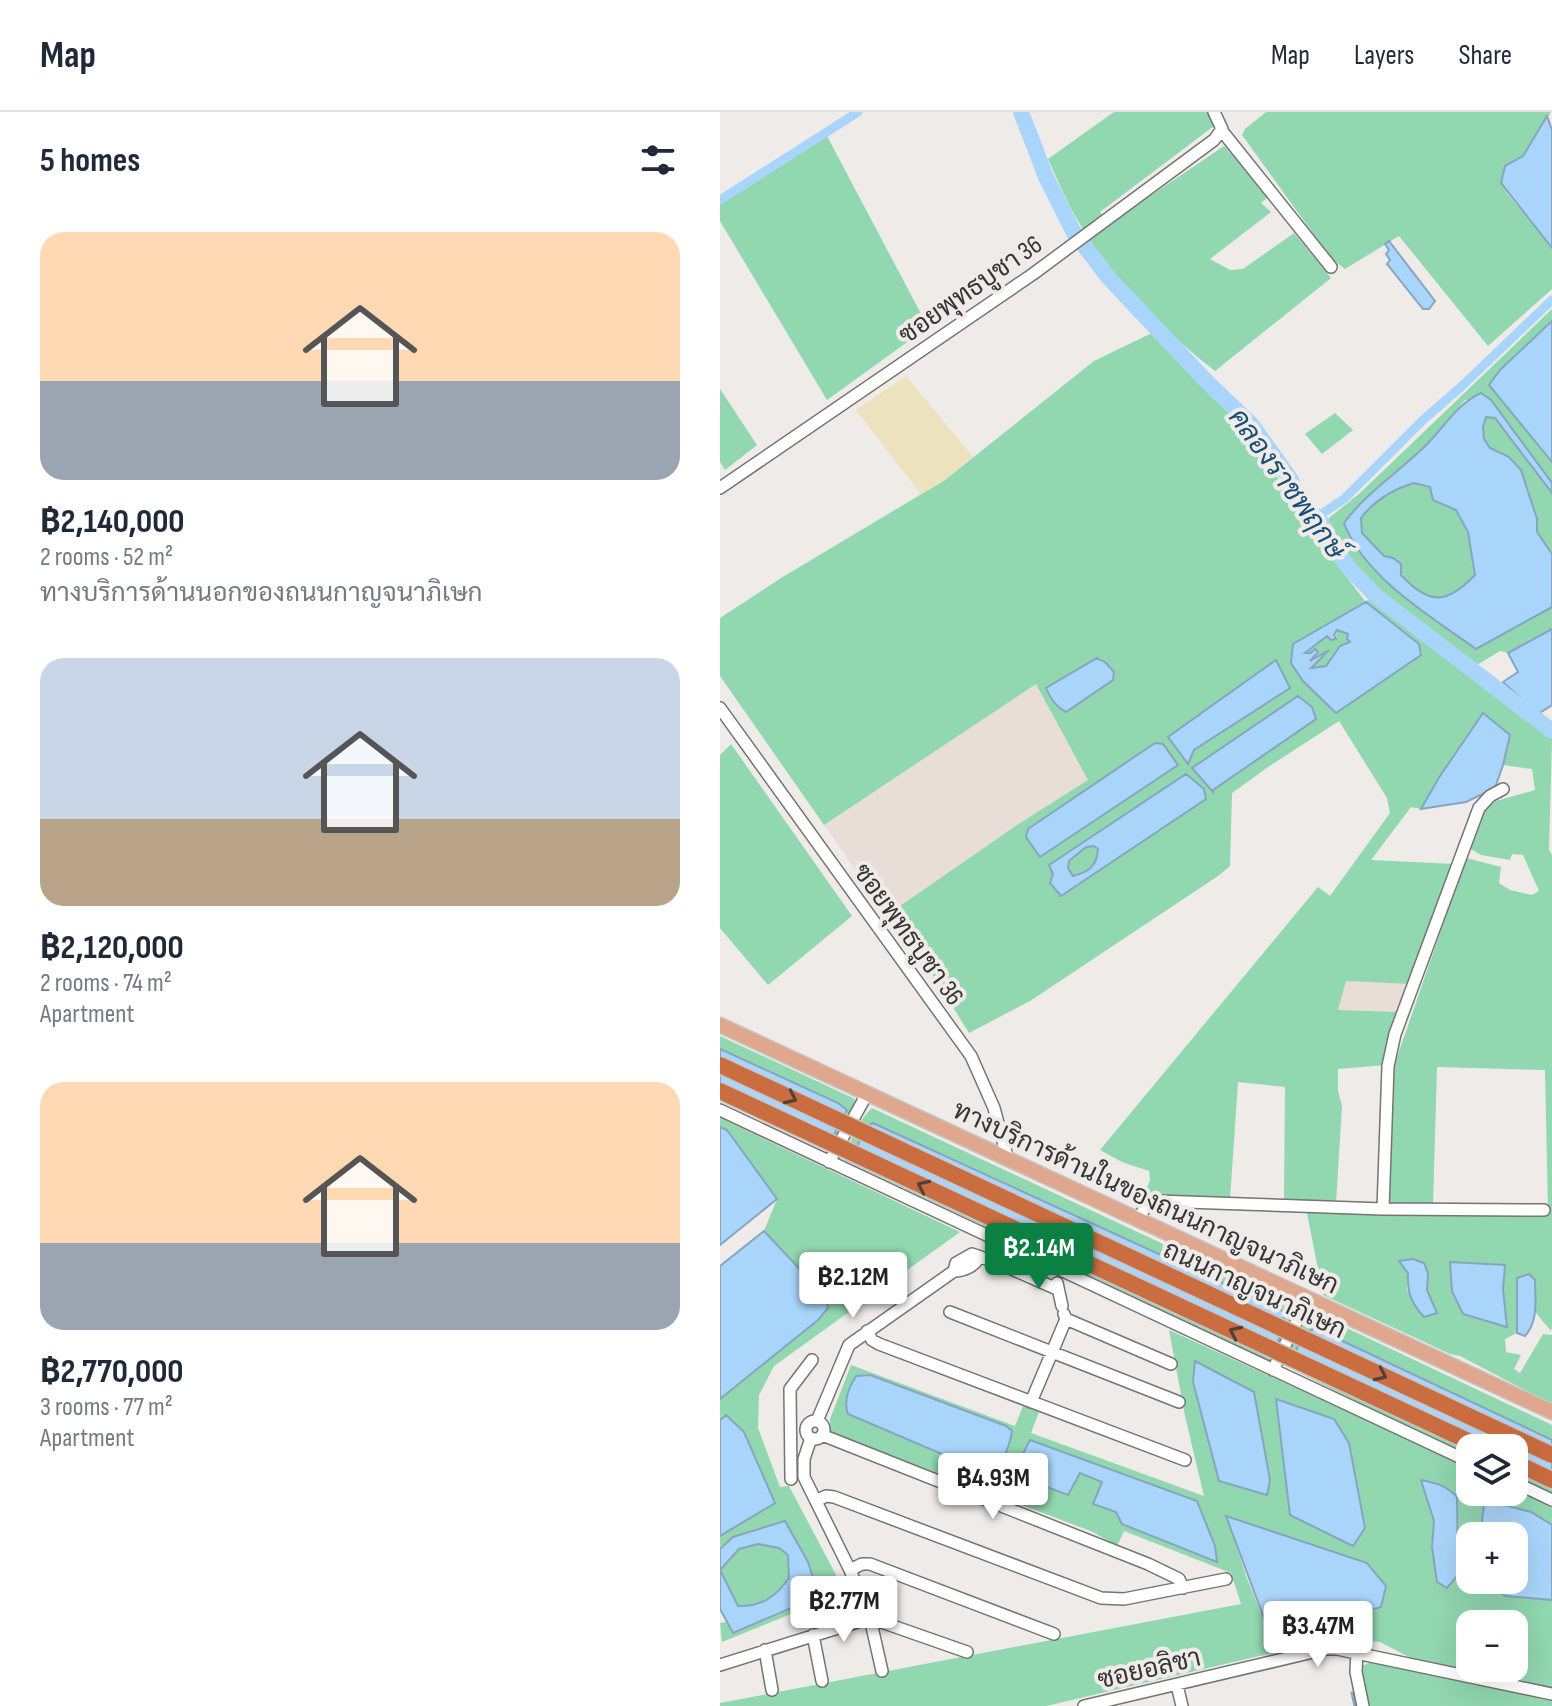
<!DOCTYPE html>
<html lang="en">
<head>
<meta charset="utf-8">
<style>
	body { margin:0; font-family:"Sofia Sans Condensed",Sarabun,sans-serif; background:#f2f2f3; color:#1f2937; height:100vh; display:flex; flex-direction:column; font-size:30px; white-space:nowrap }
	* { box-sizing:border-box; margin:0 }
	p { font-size:26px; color:#747a83 }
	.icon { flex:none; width:44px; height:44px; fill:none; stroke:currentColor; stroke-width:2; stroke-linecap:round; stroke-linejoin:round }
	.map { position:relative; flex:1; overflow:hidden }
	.drawer { display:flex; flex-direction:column; background:#fff; width:720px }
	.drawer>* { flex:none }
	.fabs { position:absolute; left:736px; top:1322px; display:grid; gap:16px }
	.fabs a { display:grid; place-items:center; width:72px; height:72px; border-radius:16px; background:#fff; box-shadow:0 8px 32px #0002; font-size:40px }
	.price { position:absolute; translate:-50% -68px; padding:0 18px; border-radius:8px; background:#fff; color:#222; font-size:26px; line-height:52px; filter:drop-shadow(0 2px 4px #0008) }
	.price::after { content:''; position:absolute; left:50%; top:48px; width:24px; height:18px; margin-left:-12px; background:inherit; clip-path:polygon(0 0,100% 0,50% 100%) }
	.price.selected { background:#0b8043; color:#fff }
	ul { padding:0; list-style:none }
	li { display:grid; align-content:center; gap:16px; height:424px; padding:0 40px }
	li span { display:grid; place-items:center; height:248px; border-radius:24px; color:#555 }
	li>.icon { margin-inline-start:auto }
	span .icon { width:144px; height:144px; fill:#fffc; stroke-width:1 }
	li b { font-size:34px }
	h2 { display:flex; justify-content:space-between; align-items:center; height:96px; padding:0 40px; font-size:34px }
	header { display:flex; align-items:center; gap:48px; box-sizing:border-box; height:112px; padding:0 40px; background:#fff; border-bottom:2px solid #e0e1e3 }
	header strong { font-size:38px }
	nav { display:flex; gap:44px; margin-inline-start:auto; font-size:28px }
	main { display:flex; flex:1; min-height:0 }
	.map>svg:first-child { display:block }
</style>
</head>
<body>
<header>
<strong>Map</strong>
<nav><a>Map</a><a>Layers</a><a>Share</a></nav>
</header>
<main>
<section class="drawer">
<h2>5 homes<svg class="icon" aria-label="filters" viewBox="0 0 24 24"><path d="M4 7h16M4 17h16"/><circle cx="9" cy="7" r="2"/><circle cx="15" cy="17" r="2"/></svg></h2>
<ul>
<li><span style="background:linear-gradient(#ffd9b3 60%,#9aa5b1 0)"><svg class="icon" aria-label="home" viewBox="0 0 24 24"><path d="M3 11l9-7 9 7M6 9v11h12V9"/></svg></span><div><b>฿2,140,000</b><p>2 rooms · 52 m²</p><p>ทางบริการด้านนอกของถนนกาญจนาภิเษก</p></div></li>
<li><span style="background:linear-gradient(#c9d6e8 65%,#b9a48a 0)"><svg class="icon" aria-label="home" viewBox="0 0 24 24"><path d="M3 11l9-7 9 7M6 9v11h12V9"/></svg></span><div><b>฿2,120,000</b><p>2 rooms · 74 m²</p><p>Apartment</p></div></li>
<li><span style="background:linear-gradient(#ffd9b3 65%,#9aa5b1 0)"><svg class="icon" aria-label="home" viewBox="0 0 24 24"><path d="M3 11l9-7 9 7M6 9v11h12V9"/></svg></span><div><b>฿2,770,000</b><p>3 rooms · 77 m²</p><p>Apartment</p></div></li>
</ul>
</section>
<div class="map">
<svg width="832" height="1594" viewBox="0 0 832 1594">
	<rect width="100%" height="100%" fill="#eeebe8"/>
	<!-- built -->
	<path fill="#e9ded7" d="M316 571 369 668 297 713 167 803 104 713Z
		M626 869 690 872 679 900 617 898Z"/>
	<!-- green -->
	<path fill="#91d7af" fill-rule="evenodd" d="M394 0H487L494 14 380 100 389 112 504 34 549 84 541 91 551 100 490 147 510 158 523 157 574 121 611 166 495 259C446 221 392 167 361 114 348 93 338 69 328 47Z
		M546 0H831L803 44 785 54 781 71 786 80 832 136V177L768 234 679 124 625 157 610 145 522 23 525 17Z
		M107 24 208 215 107 288 0 109V90Z
		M832 197V209L780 258 769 273 832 350V371L771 288H745C732 304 719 322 703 337 677 362 645 381 624 411L673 476 756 537 832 495V517L788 541 780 539 757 553C726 535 604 441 609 406L640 381Z
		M432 221 515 304 543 339 574 396 645 489 654 487 832 627 829 738 832 743V1215L831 1219 816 1201 815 1168 809 1162 797 1166V1221L785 1227 786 1240 801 1243 794 1257 800 1261 823 1222 832 1223V1292L740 1244 730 1242 603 1183 587 1101 828 1098 825 958 717 955 713 1092H669L674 954 746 746 781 755 779 771 790 778 812 783 819 779 803 743 792 742 790 748 761 743 751 737 753 723 766 692 815 678 812 657 783 653 789 623 720 664 701 697 691 695 651 748 734 752 690 872 626 869 618 898 679 900 665 953 618 957V979L622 994 616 1091 564 1088 565 975 518 970 510 1087 429 1088 419 1098 430 1068 429 1059 402 1050 380 1038 598 775 610 784 670 701 667 686 619 609 548 655 512 681 510 754 498 764 310 889 249 921 216 868 167 803 297 713 368 668 316 572 104 713 0 564V506L61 466 225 368 374 249ZM646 490 701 543 616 600 573 532ZM570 576 474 638 468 652 448 624ZM595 607 492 678 473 657V656ZM484 677 341 784 330 771 333 762 329 753ZM679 1150 708 1162 707 1178 717 1200 687 1178 688 1161Z
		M0 277 37 333 5 358 0 350Z
		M615 301 633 318 602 342 585 322Z
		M766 305 775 306 832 381V442L817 420V407L808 376 781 340 770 336 763 326V315Z
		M694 371 711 375 713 388 736 398 748 420 755 463C749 469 743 477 737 481 708 499 683 469 673 446L664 444 642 421 641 406C654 389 674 377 694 371Z
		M617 518 629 522 631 530 620 534 606 554 589 557 605 540 586 552 591 541 584 542 607 524 616 526Z
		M11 632 132 804 48 873 0 816V643Z
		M374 734 378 737C377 754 369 760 353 765L348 756 349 749 366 735Z
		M0 924 135 987 134 999 111 1041 0 989Z
		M152 996 578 1195 553 1250 124 1048C130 1028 137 1010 152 996Z
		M0 1006 240 1120 54 1254 39 1283 38 1316 60 1375 69 1374 125 1480 2 1530 0 1511 7 1510 13 1520 99 1483 65 1410 13 1425 0 1437V1424L54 1390 6 1303 0 1308V1287L98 1208 104 1183 44 1119 57 1087 0 1017Z
		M597 1202 832 1313V1381L794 1363V1336H750V1343L689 1316 562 1252 588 1205Z
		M449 1218 750 1355V1380H794V1376L832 1395V1413L811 1400 762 1408 764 1424H750V1468H771L774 1477 786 1484 832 1488V1575L691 1546 660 1530 620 1525 326 1594H0V1591L521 1492 511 1461 404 1419 397 1434 373 1420 110 1320V1307L131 1253 295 1314 303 1294 319 1300 311 1321 484 1384 465 1304ZM556 1288 614 1307 629 1331 645 1416ZM701 1368C716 1369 727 1374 737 1385V1433L717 1470 712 1435 714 1409ZM507 1404 661 1496 617 1507 555 1536 526 1464ZM750 1512H794V1556H750Z
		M38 1432 59 1436 68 1443 69 1466C56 1485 41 1495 18 1494L0 1458 19 1437Z
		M651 1550 832 1587V1594H648L642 1554Z"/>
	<!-- sand -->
	<path fill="#ece2bd" d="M186 264 253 345 225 368 201 382 136 298Z"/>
	<!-- water -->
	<path fill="#aad5fb" stroke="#87a5bf" stroke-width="2" fill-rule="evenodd" d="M827 4 832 18V136L781 71 785 54 803 44Z
		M669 129 715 189 709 197H703L667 152 670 148 666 142 669 138 665 132Z
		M832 209V350L769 273 780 258Z
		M761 281 771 288 832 371V381L775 306 766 305 763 315 764 327 770 336 789 345 801 358 817 407V420L832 442V495L756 537C710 504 645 466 624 411 645 382 676 362 702 337 723 318 735 293 761 281ZM694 371 710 375 713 388 736 398 748 420 755 463C727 492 710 494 681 463V452L673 446 664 444 642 421 641 406C654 389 674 377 694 371Z
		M646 490 699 532 701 543 616 601 583 569 571 551 573 532ZM617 518 628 522 627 527 630 530 620 534 606 554 591 556 609 538 590 549 598 540 595 537 591 541H585L607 524 611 528 616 527 614 523Z
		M832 517V593L818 602 783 570 798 560 788 541Z
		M377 546 386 551 394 560 393 568 346 600C336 595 330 586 326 576Z
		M556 548 570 576 474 638 468 652 448 625Z
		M578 584 592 595 596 607 493 678V680L472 656Z
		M763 601 790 623 783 653 775 676 746 690 701 697 720 664Z
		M435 631 443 632 458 653 320 745 306 725 308 717Z
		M466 662 484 677 486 687 341 784 330 771 333 762 329 753ZM374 734 378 737C377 754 369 760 353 764L348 756 349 749 366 735Z
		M0 937 118 991 127 998 108 1034 0 984Z
		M153 1011 563 1199C566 1216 559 1228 551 1242L136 1039 144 1015Z
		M0 1015 7 1018 57 1087 0 1133Z
		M44 1119 104 1183 108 1196 98 1208 0 1287V1154Z
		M693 1147 704 1151 708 1161 707 1178 717 1201 704 1205C691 1191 687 1180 688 1161L679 1149Z
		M730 1150 785 1153 783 1177 787 1215 743 1202 732 1179Z
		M809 1162 815 1168C815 1187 819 1208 805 1224L797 1221V1166Z
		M595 1216 832 1328V1375L794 1357V1336H751L573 1251C577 1235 579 1224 595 1216Z
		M475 1249 534 1280 550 1368 547 1383 499 1369 473 1270Z
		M150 1263 286 1314 292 1319C289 1338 283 1352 264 1360L128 1302C123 1289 129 1275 136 1264Z
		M556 1287 614 1307 629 1331 645 1416 633 1434 570 1403Z
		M6 1303 24 1320 55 1391 0 1424V1308Z
		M310 1328 477 1389 495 1434 497 1450 402 1412 396 1400 373 1392 382 1370 360 1361 348 1383 298 1364 295 1358Z
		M701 1368C716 1371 726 1373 737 1385L738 1463 727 1476 717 1470 712 1435 714 1409Z
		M765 1388 811 1400 832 1413V1488L786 1484 774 1477 771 1468H794V1424H764L762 1408Z
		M506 1404 647 1451 666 1474 661 1495 617 1508 555 1536Z
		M65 1409 88 1450 99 1484 13 1521 0 1497V1437L13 1425ZM38 1432 59 1436 68 1443 69 1466C56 1485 41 1495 18 1494L0 1458 19 1437Z"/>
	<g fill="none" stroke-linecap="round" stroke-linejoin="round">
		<!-- stream -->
		<path stroke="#87a5bf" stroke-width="3" d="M632 1581 635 1594"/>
		<!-- canal -->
		<path stroke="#aad5fb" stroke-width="9" d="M0 88 138 0
			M597 405 624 387 703 308 742 274 832 188"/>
		<!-- river -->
		<path stroke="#aad5fb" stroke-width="16" d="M301 0 326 65 353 119 388 165 487 270 531 312 571 368 579 387 601 410 614 435 628 455 656 484 832 619"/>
		<!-- minor casing -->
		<g stroke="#767371" stroke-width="14">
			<path id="minor" d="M502 19 611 155
				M0 376 313 162 494 28 502 17 494 0
				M0 596 251 944 274 996 288 1048
				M0 998 750 1350
				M109 1050 147 982
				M663 1097 668 954 675 922 759 696 770 684 783 677
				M419 1107 425 1095 437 1089 663 1097 824 1098
				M278 1151 337 1177
				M234 1159 236 1151 252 1142 278 1151 287 1134
				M337 1171 342 1194
				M230 1200 459 1290
				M346 1207 451 1252
				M147 1219 152 1228 159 1232 465 1348
				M553 1258 588 1186
				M311 1290 346 1207 344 1202
				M97 1309 129 1233 234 1159C244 1159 255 1154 259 1145
				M86 1318a9 9 0 1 1 18 0a9 9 0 1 1-18 0Z
				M102 1323 428 1452 459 1467 463 1476
				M91 1326 84 1347V1365L130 1458 150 1506 162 1559
				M71 1367 70 1277 92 1248
				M794 1370 832 1388
				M96 1389 106 1384 114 1385 381 1486 404 1487 506 1467
				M130 1458 142 1452H150L334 1522
				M93 1523 102 1569
				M45 1538 52 1578
				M637 1540 636 1560 643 1594
				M0 1553 150 1506 247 1540
				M457 1573 462 1594
				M364 1594 606 1537H617L832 1582"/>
		</g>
		<!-- major casing -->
		<g stroke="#c7c6c6" stroke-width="17">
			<path id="major" d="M0 913 832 1300"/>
		</g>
		<!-- highway casing -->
		<g stroke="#c7c6c6" stroke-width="19">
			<path id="highway" d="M794 1350 832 1368"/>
		</g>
		<!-- minor -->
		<use href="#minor" stroke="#fff" stroke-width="11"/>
		<!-- major -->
		<use href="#major" stroke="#dfa78d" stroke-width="14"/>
		<!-- highway -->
		<use href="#highway" stroke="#ca6d41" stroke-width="16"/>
		<!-- highway-bridge casing -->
		<g stroke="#c7c6c6" stroke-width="19" stroke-linecap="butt">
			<path id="highway-bridge" d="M0 953 832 1343
				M0 979 763 1336"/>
		</g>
		<!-- highway-bridge -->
		<use href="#highway-bridge" stroke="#ca6d41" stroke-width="16"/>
	</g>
	<!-- one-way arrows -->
	<defs><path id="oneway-chevron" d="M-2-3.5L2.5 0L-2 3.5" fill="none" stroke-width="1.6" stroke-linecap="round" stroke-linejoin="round" transform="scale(2)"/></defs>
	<g stroke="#544037">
		<use href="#oneway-chevron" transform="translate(71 986) rotate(25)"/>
		<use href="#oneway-chevron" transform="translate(203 1074) rotate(-155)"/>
		<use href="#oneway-chevron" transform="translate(515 1220) rotate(-155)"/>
		<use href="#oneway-chevron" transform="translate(661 1263) rotate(25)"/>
	</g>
	<g text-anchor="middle" stroke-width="8" stroke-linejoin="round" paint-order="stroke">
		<!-- street labels -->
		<g font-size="26" fill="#363534" stroke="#eeebe8">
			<text transform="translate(250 177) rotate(-35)" y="9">ซอยพุทธบูชา 36</text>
			<text transform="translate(189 822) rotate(54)" y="9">ซอยพุทธบูชา 36</text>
			<text transform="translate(426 1085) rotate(25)" y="9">ทางบริการด้านในของถนนกาญจนาภิเษก</text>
			<text transform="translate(535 1177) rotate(25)" y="9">ถนนกาญจนาภิเษก</text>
			<text transform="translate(429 1556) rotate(-13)" y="9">ซอยอลิชา</text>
		</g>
		<!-- water labels -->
		<g font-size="28" font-style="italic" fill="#194f77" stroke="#eeebe8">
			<text transform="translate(568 371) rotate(54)" y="10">คลองราชพฤกษ์</text>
		</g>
	</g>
</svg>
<div class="fabs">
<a><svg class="icon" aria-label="layers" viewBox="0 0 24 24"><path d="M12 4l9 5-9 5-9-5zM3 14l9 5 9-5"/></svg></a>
<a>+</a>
<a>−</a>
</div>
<b class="price selected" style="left:319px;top:1179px">฿2.14M</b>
<b class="price" style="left:133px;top:1208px">฿2.12M</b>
<b class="price" style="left:273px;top:1409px">฿4.93M</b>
<b class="price" style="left:124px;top:1532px">฿2.77M</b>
<b class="price" style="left:598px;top:1557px">฿3.47M</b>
</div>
</main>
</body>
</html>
